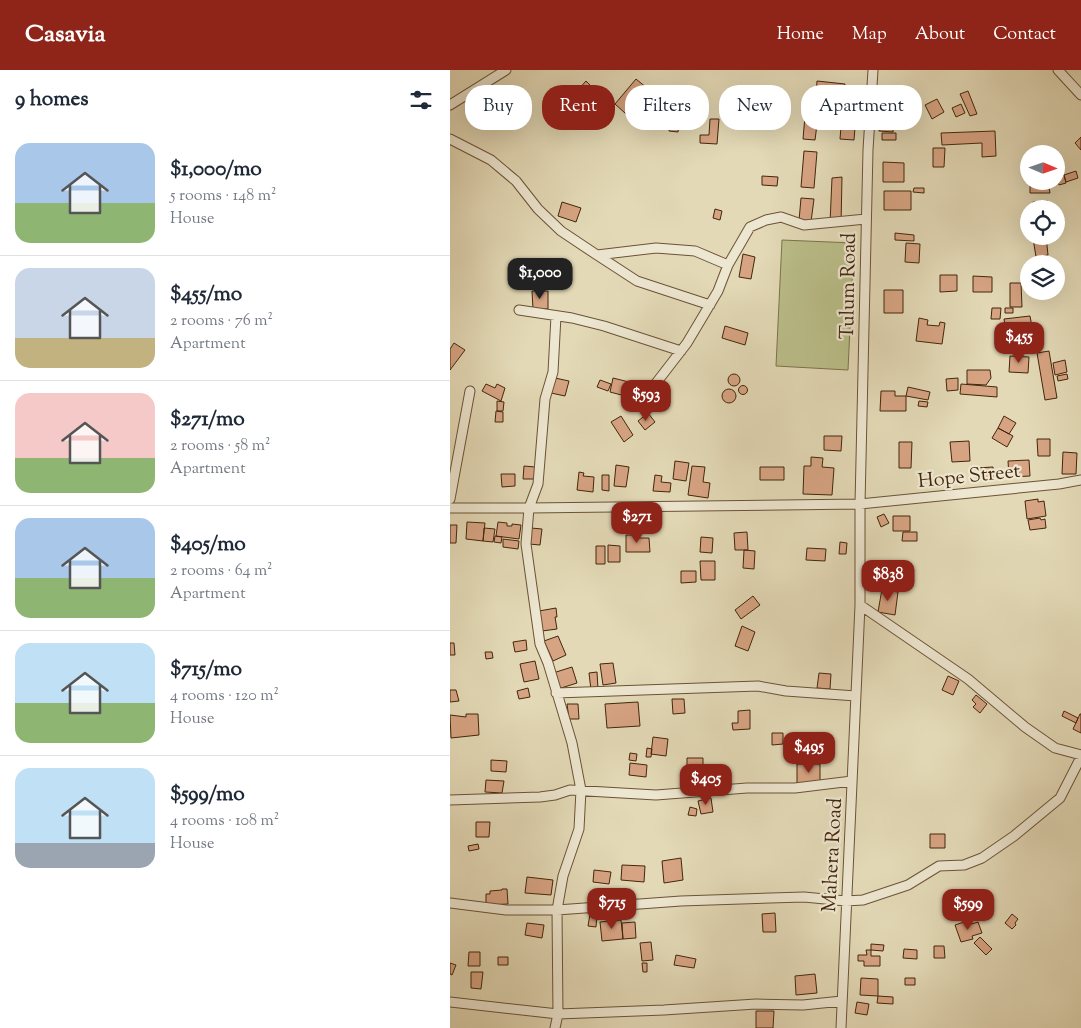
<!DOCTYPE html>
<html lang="en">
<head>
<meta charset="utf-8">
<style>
	body { margin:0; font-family:"Sorts Mill Goudy",serif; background:#f6f6f7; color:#1f2937; height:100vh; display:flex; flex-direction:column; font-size:19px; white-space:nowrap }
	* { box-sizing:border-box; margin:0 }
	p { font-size:16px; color:#747a83 }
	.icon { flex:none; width:28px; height:28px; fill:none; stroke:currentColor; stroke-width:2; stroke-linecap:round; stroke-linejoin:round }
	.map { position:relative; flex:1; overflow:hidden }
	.sheet { display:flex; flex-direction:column; background:#fff; width:450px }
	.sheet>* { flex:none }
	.top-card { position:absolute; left:15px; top:15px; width:475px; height:45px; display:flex; gap:10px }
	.needle { width:32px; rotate:92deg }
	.controls { position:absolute; left:570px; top:75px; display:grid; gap:10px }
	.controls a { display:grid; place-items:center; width:45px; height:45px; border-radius:50%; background:#fff; box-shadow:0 5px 20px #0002; font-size:25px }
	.price { position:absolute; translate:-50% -42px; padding:0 11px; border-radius:10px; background:#8f2418; color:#fff; font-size:16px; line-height:32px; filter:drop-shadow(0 1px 2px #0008) }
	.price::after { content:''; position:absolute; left:50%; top:30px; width:15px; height:11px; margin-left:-8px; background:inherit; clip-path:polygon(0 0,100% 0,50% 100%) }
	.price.on { background:#222; color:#fff }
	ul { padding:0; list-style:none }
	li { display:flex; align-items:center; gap:15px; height:125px; padding:0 15px }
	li+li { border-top:1px solid #e0e1e3 }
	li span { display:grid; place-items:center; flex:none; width:140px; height:100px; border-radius:15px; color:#555 }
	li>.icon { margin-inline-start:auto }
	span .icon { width:60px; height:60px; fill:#fffc; stroke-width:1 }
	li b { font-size:21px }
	h2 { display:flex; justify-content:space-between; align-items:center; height:60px; padding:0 15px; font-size:21px }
	.pill { padding:0 18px; border-radius:20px; background:#fff; box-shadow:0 5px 20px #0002; font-size:18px; line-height:45px }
	.pill.on { background:#8f2418; color:#fff }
	header { display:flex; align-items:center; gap:30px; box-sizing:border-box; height:70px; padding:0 25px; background:#8f2418; color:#fff }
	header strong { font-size:24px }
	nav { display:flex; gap:28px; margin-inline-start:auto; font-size:18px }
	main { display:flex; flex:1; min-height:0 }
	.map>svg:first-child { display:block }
</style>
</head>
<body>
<header>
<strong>Casavia</strong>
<nav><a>Home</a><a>Map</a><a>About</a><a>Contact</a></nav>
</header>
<main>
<section class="sheet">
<h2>9 homes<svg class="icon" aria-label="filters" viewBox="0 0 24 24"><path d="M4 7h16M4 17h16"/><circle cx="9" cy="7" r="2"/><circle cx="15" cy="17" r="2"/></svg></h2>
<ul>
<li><span style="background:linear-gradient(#a9c7e8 60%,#8fb573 0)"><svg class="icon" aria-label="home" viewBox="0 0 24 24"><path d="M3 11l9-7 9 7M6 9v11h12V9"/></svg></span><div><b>$1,000/mo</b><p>5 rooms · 148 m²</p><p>House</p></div></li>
<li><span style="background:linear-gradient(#c9d6e8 70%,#c2b280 0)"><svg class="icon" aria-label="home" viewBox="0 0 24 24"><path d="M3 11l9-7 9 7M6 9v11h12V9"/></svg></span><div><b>$455/mo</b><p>2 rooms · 76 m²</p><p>Apartment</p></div></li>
<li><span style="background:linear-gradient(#f6c9c9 65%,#8fb573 0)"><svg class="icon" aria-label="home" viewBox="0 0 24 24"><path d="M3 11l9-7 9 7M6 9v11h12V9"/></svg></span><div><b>$271/mo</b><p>2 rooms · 58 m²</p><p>Apartment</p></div></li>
<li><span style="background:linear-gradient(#a9c7e8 60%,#8fb573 0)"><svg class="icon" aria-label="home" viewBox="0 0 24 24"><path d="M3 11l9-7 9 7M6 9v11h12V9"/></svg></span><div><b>$405/mo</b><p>2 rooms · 64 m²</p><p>Apartment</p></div></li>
<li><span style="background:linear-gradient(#bfe0f5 60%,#8fb573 0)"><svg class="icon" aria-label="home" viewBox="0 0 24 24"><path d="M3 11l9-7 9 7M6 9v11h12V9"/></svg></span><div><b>$715/mo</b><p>4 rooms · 120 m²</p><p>House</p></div></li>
<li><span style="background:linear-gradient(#bfe0f5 75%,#9aa5b1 0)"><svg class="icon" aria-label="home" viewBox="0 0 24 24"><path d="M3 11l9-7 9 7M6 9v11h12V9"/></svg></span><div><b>$599/mo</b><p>4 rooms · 108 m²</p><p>House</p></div></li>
</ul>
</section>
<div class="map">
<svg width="631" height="958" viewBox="0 0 631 958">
	<rect width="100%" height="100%" fill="#e3d9b6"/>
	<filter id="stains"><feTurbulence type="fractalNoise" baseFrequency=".004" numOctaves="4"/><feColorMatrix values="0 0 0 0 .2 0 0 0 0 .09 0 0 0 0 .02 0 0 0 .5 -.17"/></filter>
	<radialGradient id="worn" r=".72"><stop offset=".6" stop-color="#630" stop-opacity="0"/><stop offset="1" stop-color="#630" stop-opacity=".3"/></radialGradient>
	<!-- green -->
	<path fill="#babe89" stroke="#7e724a" d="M332 170 404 173 398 300 326 296Z"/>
	<!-- building -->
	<path fill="#d7a483" stroke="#43260b" d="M186 9 208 27 186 53 165 34Z
		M136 11 147 22 139 31 128 20Z
		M367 11 395 14 393 28 366 26Z
		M107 19 118 30 107 42 96 31Z
		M518 21 527 44 520 46 510 24Z
		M299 27 307 30 305 37 298 34Z
		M487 29 494 42 482 49 475 35Z
		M393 32 407 33 404 70 390 69Z
		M511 34 515 43 506 47 502 38Z
		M355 46 368 47 365 70 353 69Z
		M221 47 230 48 228 62 219 61Z
		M430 48 444 49 443 62 429 61Z
		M260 49H269L267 74 250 73V65H259Z
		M545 61 546 86 532 87V73L492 75 491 63Z
		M432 63H446V70H432Z
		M631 67V80L625 73Z
		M483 78H495L494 97H483Z
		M354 81 367 82 364 118 351 117Z
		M433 92 454 93V112H433Z
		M626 101 628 108 616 112 614 105Z
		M614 105 616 113 609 115 607 107Z
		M312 106 328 107 327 116 312 115Z
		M392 107 391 155 380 153 382 108Z
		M602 114V117H599L600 123H580V116Z
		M464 118H474V123L463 122Z
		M434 121H461V140H434Z
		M351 128 364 129 361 152 349 151Z
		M598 131 599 139H583V132Z
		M112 132 131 138 126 152 108 146Z
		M265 139 272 141 270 150 263 148Z
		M445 163 464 165V171L445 170Z
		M596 166 598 185 586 187 583 168Z
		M456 173 470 174 469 193 455 192Z
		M293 184 305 187 301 209 289 207Z
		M490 205H507V221L490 222Z
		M523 206 542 207V222H523Z
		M560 213H571L572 237H560Z
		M434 220H453V243H434Z
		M82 221H98V239H83Z
		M542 238H551L550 249H541Z
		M555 238H563V243H555Z
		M580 246 582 257 556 261 554 249Z
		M469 248 478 250 477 255 489 256 490 252 495 253 492 274 466 271Z
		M275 256 298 263 295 275 272 268Z
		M588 257 589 264 582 266 580 259Z
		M4 273 15 280 0 300V279Z
		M599 281 607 328 595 330 587 283Z
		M560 286 579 287 578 303 559 302Z
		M615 290 617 302 605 305 603 293Z
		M517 300H540L541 308 536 315 517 314Z
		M278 310a6 6 0 1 1 12 0a6 6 0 1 1-12 0Z
		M617 304 618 309 608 311 607 306Z
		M105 308 119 311 115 326 101 323Z
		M163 308 183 313 179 327 160 322Z
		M508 308V320L497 321 496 309Z
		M150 310 161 314 158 321 147 317Z
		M36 314 45 318 47 314 55 318 51 331 32 321Z
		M511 314 547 317V327L510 324Z
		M288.5 320a4.5 4.5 0 1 1 9 0a4.5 4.5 0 1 1-9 0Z
		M458 317 480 322 478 330 456 326Z
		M272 326a7 7 0 1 1 14 0a7 7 0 1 1-14 0Z
		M431 321H445V326H456V341H430Z
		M47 331 54 332 53 341H47Z
		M469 331 478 332 477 337 468 336Z
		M46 341 53 342V352H45Z
		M198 343 205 352 195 360 188 351Z
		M171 346 183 365 174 372 161 352Z
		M554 346 566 353 559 364 548 358Z
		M548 358 563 366 557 377 542 368Z
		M374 366H392L391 381 374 380Z
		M587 369H600V386H588Z
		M519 371 520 391 502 392 500 372Z
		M449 372H462L461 398H449Z
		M613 382 627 383 626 404H612Z
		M361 387 373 388 372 397 384 398 382 425 353 424 354 396H361Z
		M579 390 580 406 559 407 558 391Z
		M225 391 239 393 236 411 223 409Z
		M166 395 179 397 176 417 164 416Z
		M74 396 85 397V409H73Z
		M242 396 255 397 253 412 260 413 258 428 238 425Z
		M310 397H334V410H310Z
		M543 397 544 409 527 410 526 398Z
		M129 402 134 403 133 406 144 407 143 422 127 420Z
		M51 404H65V416L52 417Z
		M152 405H159V421L152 420Z
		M205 405 212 406 211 412 221 413 220 422 203 421Z
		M588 429V432L594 431 596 446 577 449 575 431Z
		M434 444 439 453 431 457 427 447Z
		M443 446H460V461H443Z
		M590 448 591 450 595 449 596 458 580 460 578 450Z
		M17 452 35 453 33 471 16 469Z
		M48 452 57 453V456H62V454L71 455 69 469 46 466Z
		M0 455H7L6 473H0Z
		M34 458 45 459 43 472 33 471Z
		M81 458 92 459 90 475 79 474Z
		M297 462 298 480H285L284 463Z
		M453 462H467V471H452Z
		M176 465H185V468H199L200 482H176Z
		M45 466 52 467 51 473 44 472Z
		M251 467 263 468 262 483 250 482Z
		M53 469 69 471 68 479 53 477Z
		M390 472 397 473 396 484H389Z
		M158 475 170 476V492H158Z
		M146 476H155V494H146Z
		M357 478 376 479 375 491 356 490Z
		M294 480 305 481 304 499 293 498Z
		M250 491H265V510H251Z
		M427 495 440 498 437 508 424 505Z
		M231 501H246V512L231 513Z
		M422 506 444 510 442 520 420 517Z
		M432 519 448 522 445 545 428 542Z
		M303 526 310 535 291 549 285 540Z
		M106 538 107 547H105L107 559 92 561 89 541Z
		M292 556 305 562 298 581 285 576Z
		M108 566 116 585 103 591 94 571Z
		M76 570 77 580 65 582 63 572Z
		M0 573H4L5 585H0Z
		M35 582H42L43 588 36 589Z
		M85 591 89 609 74 612 70 594Z
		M163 593 166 613 153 615 150 594Z
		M122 597 127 613 108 619 103 603Z
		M147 602 148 619 141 620 139 603Z
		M369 603 381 604 380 619 367 618Z
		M498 606 509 611 503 625 492 620Z
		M78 618 80 627 69 629 67 621Z
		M0 620H6L9 631 0 632Z
		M526 625 537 634 530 643 523 637 526 634 522 630Z
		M222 629H234L235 643 223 644Z
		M188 632 190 656 157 658 155 634Z
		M117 634H128L129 649H119Z
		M300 640V659L283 660 282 653H288V641Z
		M614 641 628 648 626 653 612 646Z
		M16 644H28L29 665 1 668 0 645 16 647Z
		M630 644H631V663L623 659Z
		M322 663H333V674L322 675Z
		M203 667 218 669 216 686 201 684Z
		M197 678 202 679 201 687H196Z
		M180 683 187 684 186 691 179 690Z
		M237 688H253V709H237Z
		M41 690 57 691 56 702 41 701Z
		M180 693 197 695 196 707 179 705Z
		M347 694H370V714H347Z
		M36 710 54 711 52 723 35 722Z
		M261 728 263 742 251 744 248 731Z
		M240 737 247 739 246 746 238 745Z
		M26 752H40L39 767H26Z
		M480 764H495V778H480Z
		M28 774 29 779 19 781 18 776Z
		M231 788 233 810 214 813 212 791Z
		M172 795 195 796 194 812 171 810Z
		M144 800 161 802 159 814 143 812Z
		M77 807 103 810 101 825 75 823Z
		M52 819H57L58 834 36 835V824H40V821L52 820Z
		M173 819 174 830 164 832 163 820Z
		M325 843 326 862H313L312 844Z
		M140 844 147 845 146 857 138 856Z
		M562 844 568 849 565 853 566 855 562 859 555 853Z
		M171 850 173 869 152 871 150 852Z
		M517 851 518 855 528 852 532 863 522 866 523 869 511 872 505 855Z
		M185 852 186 868 173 869 172 853Z
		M77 853 94 855 92 868 75 865Z
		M530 867 542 879 536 885 524 873Z
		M201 872 203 890 192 891 190 873Z
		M421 874 434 875 433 881 421 880Z
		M484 876H494L495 888H484Z
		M454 879 467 880V889L453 888Z
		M416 880H421V886H430V896H414V891H408V885H417Z
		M19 882H30V896H18Z
		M226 885 246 889 244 898 224 895Z
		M48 887H58V895H48Z
		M0 893 6 895 2 905 0 904Z
		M192 893H197V902H193Z
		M21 902H33L31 919 21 918Z
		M365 904 367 923 346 925 345 906Z
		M411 908 428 909V926L410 925Z
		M455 908H465V915H455Z
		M428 926 443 927V934L427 933Z
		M407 932 419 934 417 945 405 943Z
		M306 941H324L323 958H306Z"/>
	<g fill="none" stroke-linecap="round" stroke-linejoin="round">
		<!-- minor casing -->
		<g stroke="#6b5336" stroke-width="11">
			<path id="minor" d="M608 0 631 25
				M0 35 56 0
				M0 69 41 90 66 111 88 139 111 161 147 185 206 178 245 181 278 195 300 157 316 150 331 147 354 155 416 149
				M147 185 187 211 260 235
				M69 240 122 248 154 256 231 281
				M193 330 237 273 268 221 278 195
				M0 429 20 321
				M0 438H79L410 434 609 414 631 410
				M410 535 518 609 575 657 605 678 631 685
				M106 623 308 616 336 621 406 626
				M0 730 90 727 105 725 120 720 206 725 297 718H345L402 711
				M0 833 56 840H107L231 831 354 827 396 831 413 830 458 815 489 796 514 795 532 788 564 766 610 728 631 687
				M0 932 108 944 214 940 306 934 353 935 392 931
				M105 958 108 944 107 840 113 806 129 759 131 720 122 673 98 593 90 574 76 474 79 438 88 414 95 329 103 302 106 246
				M391 958 410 535V434L418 80 423 0"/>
		</g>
		<!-- minor -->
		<use href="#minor" stroke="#ede6d0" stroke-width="9"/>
	</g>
	<g text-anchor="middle" stroke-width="4.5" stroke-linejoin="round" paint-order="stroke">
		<!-- street labels -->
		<g font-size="20" fill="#43260b" stroke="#ede6d0">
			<text transform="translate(397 216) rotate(-89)" y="7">Tulum Road</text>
			<text transform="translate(519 405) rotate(-6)" y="7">Hope Street</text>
			<text transform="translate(381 785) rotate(-87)" y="7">Mahera Road</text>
		</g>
	</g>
	<rect width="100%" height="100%" filter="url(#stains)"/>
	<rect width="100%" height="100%" fill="url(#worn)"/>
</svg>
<div class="controls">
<a><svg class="needle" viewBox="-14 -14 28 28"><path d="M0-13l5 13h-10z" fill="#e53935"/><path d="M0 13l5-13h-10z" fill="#747a83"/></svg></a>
<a><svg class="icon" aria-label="locate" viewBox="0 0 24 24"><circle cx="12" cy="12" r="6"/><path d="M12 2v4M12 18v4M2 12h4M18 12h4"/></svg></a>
<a><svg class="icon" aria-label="layers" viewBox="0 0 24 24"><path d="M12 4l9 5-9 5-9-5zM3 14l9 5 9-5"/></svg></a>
</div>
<b class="price on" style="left:90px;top:230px">$1,000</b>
<b class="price" style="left:569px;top:294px">$455</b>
<b class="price" style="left:196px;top:352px">$593</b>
<b class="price" style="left:187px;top:474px">$271</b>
<b class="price" style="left:438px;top:532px">$838</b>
<b class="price" style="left:359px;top:704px">$495</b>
<b class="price" style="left:256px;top:736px">$405</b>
<b class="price" style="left:162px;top:860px">$715</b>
<b class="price" style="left:518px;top:861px">$599</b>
<div class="top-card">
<a class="pill">Buy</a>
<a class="pill on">Rent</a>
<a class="pill">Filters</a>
<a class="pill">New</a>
<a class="pill">Apartment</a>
</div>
</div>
</main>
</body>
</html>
